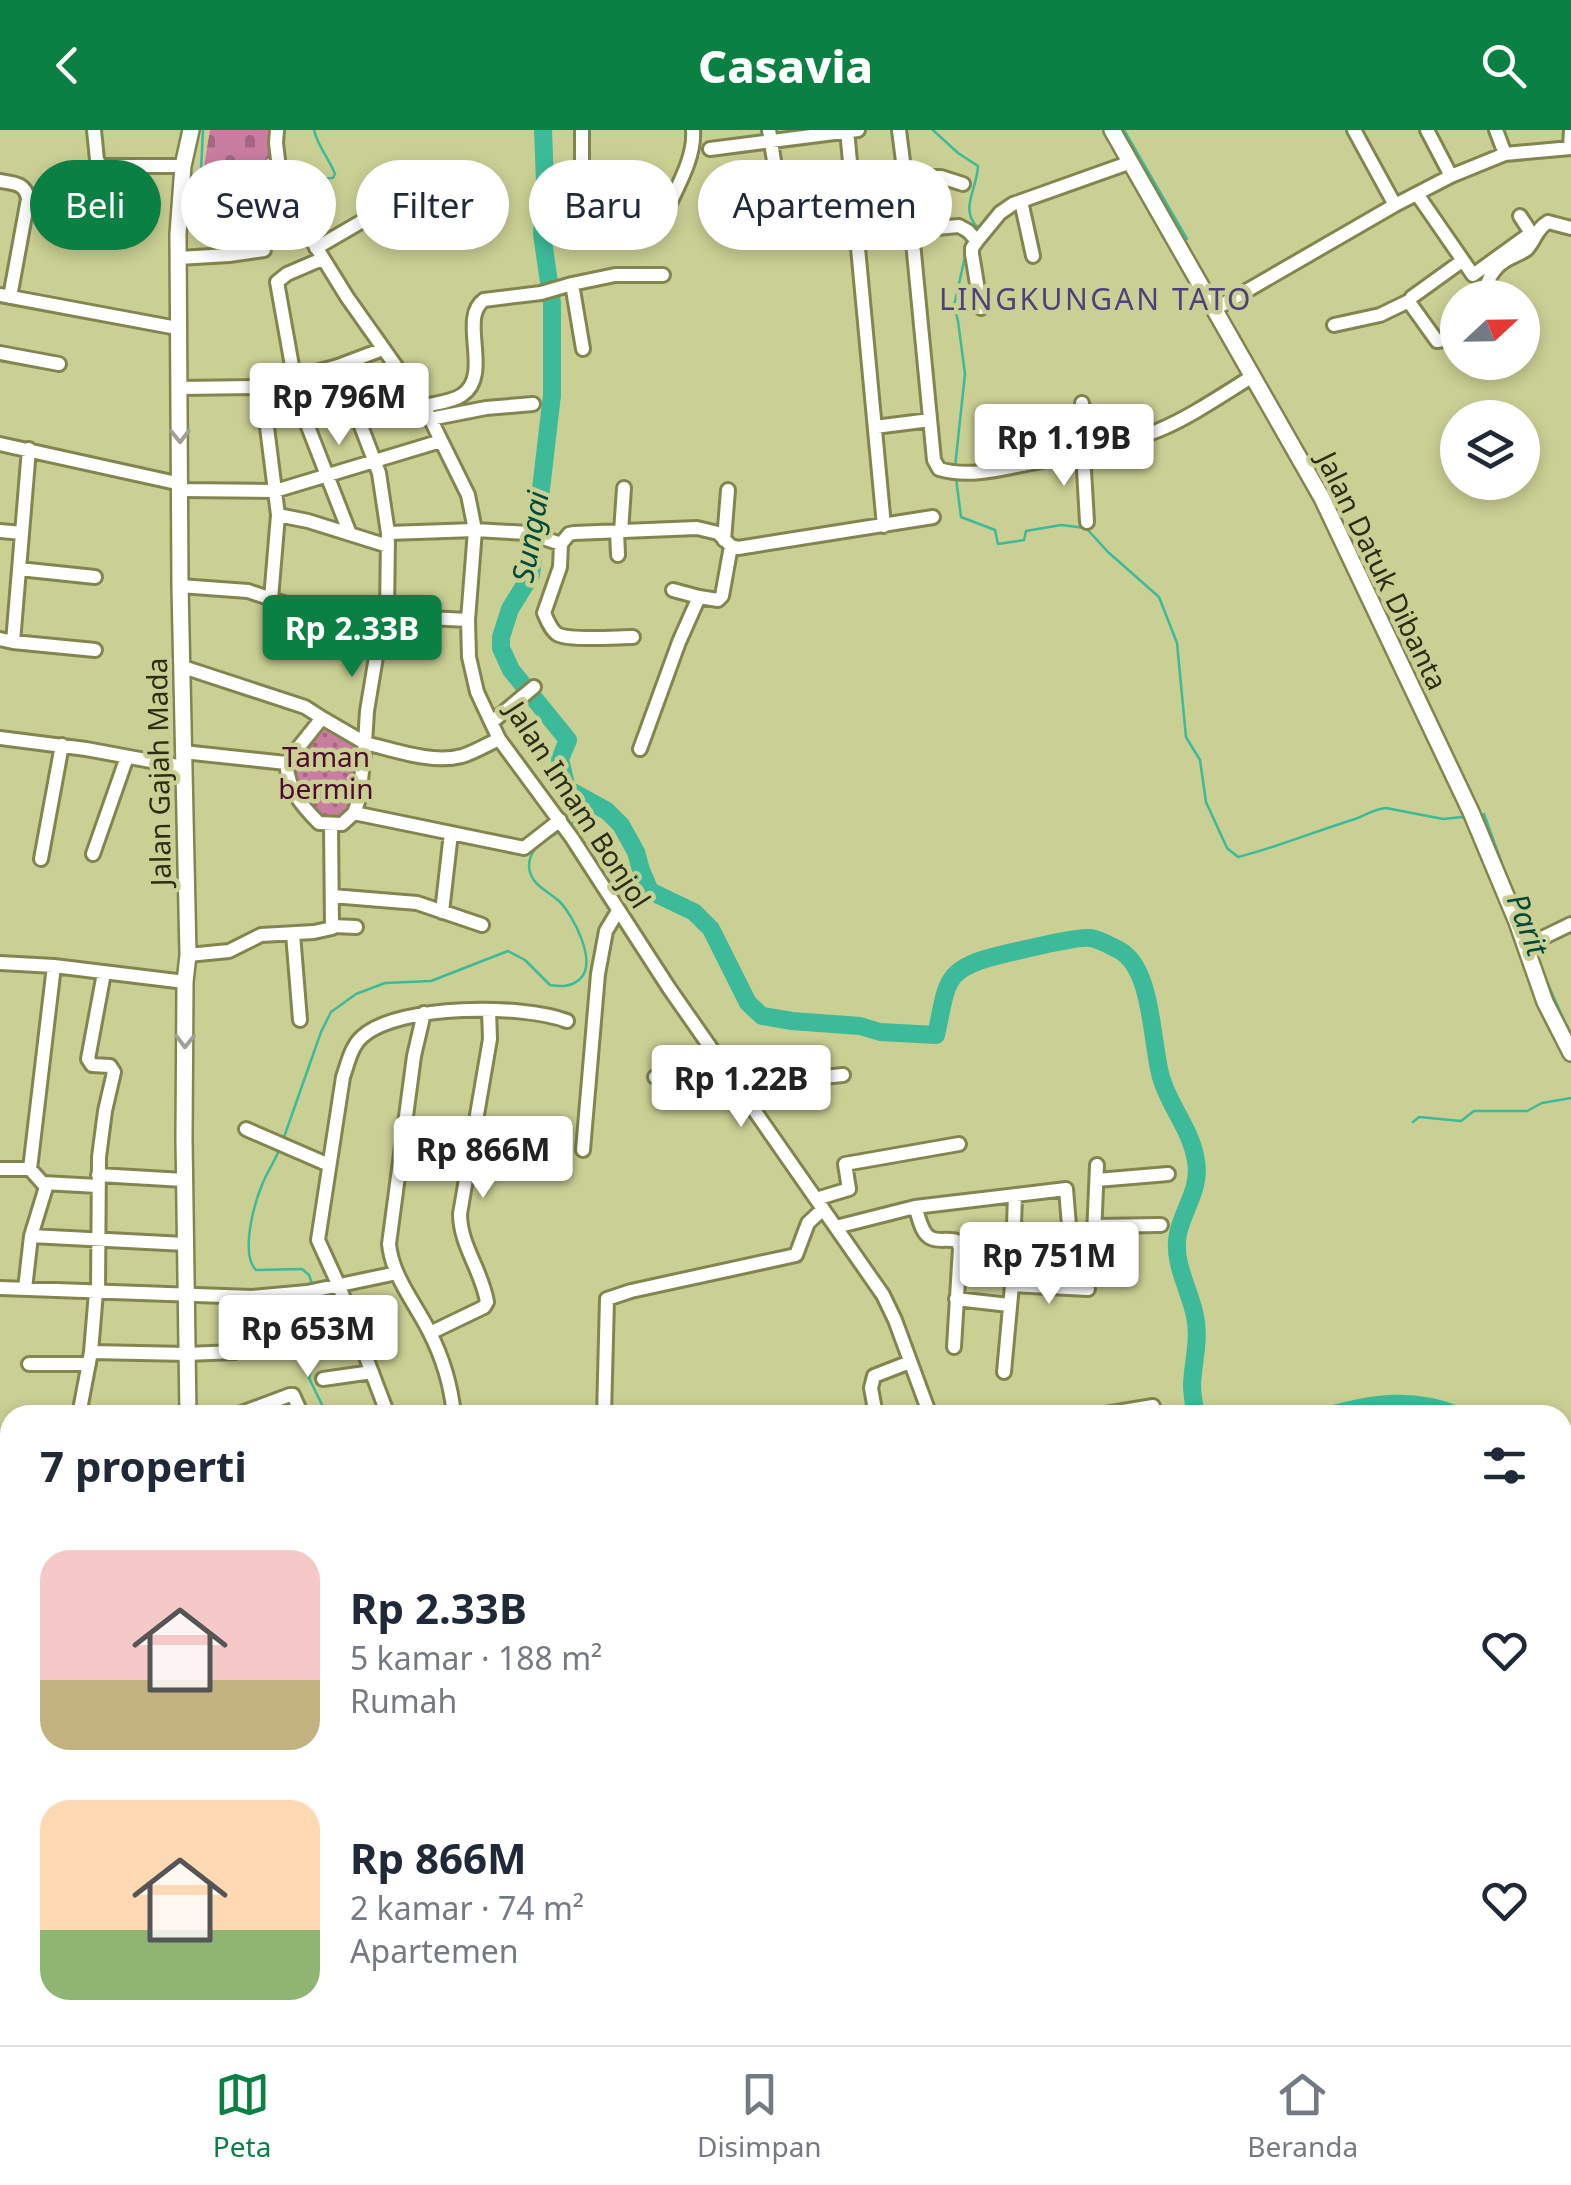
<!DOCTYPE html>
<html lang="id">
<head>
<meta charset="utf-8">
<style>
	body { margin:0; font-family:"Noto Sans",sans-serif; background:#f6f6f7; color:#1f2937; height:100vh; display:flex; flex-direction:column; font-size:38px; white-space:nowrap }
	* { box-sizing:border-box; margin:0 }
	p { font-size:32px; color:#747a83 }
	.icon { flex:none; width:55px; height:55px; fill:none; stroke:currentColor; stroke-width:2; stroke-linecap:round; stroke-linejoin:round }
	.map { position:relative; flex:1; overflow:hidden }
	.side { position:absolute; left:0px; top:1275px; width:1572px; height:640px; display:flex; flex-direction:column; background:#fff; border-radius:30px 30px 0 0; box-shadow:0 5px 15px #0003 }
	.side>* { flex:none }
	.banner { position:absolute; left:30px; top:30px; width:1000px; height:90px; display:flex; gap:20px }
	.needle { width:65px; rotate:68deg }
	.fabs { position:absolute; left:1440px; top:150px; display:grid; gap:20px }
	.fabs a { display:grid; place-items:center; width:100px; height:100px; border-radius:50%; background:#fff; box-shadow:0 5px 15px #0003; font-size:50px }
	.price { position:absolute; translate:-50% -85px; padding:0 22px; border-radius:10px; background:#fff; color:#222; font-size:32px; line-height:65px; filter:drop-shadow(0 2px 5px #0008) }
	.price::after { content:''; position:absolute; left:50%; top:60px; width:30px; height:22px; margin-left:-15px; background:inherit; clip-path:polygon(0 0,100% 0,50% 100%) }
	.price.on { background:#0b8043; color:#fff }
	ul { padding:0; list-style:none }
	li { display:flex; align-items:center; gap:30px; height:250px; padding:0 40px }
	li span { display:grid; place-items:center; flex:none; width:280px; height:200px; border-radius:30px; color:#555 }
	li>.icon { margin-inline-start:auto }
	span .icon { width:120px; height:120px; fill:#fffc; stroke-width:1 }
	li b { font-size:42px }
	h2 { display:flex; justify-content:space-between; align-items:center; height:120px; padding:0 40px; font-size:42px }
	.tag { padding:0 35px; border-radius:45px; background:#fff; box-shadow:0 5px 15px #0003; font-size:35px; line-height:90px }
	.tag.on { background:#0b8043; color:#fff }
	header { display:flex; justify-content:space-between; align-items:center; height:130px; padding:0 40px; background:#0b8043; color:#fff; font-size:45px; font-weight:800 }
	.menu { display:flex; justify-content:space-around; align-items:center; height:140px; border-top:2px solid #e0e1e3; background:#fff; font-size:28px; color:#747a83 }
	.menu a { display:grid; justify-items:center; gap:5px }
	.menu .on { color:#0b8043 }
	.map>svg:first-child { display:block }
</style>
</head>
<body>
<header><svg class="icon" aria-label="back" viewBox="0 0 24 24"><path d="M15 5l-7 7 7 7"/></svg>Casavia<svg class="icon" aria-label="search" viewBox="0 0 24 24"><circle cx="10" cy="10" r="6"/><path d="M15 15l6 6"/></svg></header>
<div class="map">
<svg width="1571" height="1915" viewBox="0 0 1571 1915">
	<defs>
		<pattern id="cemetery-stones" width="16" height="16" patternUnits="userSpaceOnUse" patternTransform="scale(2.5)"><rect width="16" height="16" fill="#c97da0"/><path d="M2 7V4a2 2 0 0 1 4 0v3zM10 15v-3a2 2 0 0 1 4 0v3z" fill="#a36781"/></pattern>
		<pattern id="park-dots" width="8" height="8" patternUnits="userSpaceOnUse" patternTransform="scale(2.5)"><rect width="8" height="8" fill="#c97da0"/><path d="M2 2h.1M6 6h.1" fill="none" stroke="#a36781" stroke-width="1.8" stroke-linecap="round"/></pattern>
	</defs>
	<rect width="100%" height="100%" fill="#cacf94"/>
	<!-- cemetery -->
	<path fill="url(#cemetery-stones)" d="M210 0H271L269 28 263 32 255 49C235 50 222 45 204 36Z"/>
	<!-- park -->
	<path fill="url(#park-dots)" d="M323 592 363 617 366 626 348 686C331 696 310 685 300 669 295 660 293 647 290 637Z"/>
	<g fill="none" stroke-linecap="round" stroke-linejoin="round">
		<!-- stream -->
		<path stroke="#3dba99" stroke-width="2.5" d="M203 0 201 41C228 57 251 77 280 57
			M933 0 958 23 978 36C977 60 959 79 978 98
			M1124 0 1187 109
			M292 52 299 49 333 48 335 44C329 28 318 17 314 0
			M955 337 965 244 958 191 954 176 967 118
			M956 348 961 387 995 400 998 414 1024 410 1026 401 1061 395 1086 398 1108 422 1159 467 1177 513 1186 607 1200 630 1206 672 1227 718 1238 727C1278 717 1316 701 1355 689 1366 685 1374 679 1386 678L1443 689 1462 687 1468 690
			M1484 684 1510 756
			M570 696 592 673
			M1543 843 1571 906
			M1413 992 1419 987 1461 991 1474 981H1527L1542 973 1571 968
			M283 1010 321 902 331 882 356 864 385 853 431 851 508 821 525 830 550 855C561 857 571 857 580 849 598 832 573 785 559 771 547 760 530 755 529 736 529 718 545 710 559 702
			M280 1018C275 1031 267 1042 262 1055 254 1074 240 1124 256 1140L302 1139 309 1145 312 1154
			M316 1167 318 1174 317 1208 309 1248 327 1285
			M1562 1740 1571 1738
			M267 1905 269 1915
			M1172 1905V1915"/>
		<!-- river -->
		<path stroke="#3dba99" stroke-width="18" d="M543 0 545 52 542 104 552 173V265L531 445 510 479 501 507V518L511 540 568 610 560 629 567 659 607 681 621 695 636 722 641 740 650 761 694 782 711 799 748 873 762 886 792 891 860 896 880 902 936 905C948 852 942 839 1000 825 1018 821 1076 806 1090 808 1099 809 1111 816 1119 820 1153 838 1151 912 1161 947 1169 976 1192 1001 1196 1031 1201 1059 1183 1079 1178 1104 1172 1132 1190 1160 1195 1186 1200 1209 1193 1232 1192 1255 1192 1265 1194 1275 1196 1285
			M1330 1285C1374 1273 1413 1267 1457 1285
			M1562 1489 1571 1485"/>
		<!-- minor casing -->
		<g stroke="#82854d" stroke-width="18">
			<path id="minor" d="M94 0 97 30 101 36H183
				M277 0 276 13 279 38 313 112 347 167 424 276 468 365 475 400 468 490 469 527 477 562 499 609 572 708 669 858 883 1165 895 1190 930 1285
				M582 0V71
				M769 0 787 111 959 96 968 101 977 111 1000 83 1013 74 1131 32
				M847 0 884 396
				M899 0 912 102 934 330 939 339C969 348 1001 339 1031 333 1074 325 1118 317 1159 300 1192 286 1222 265 1253 246
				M1354 0 1395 75
				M1427 0 1451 46
				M1496 0 1505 24
				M1570 18 1571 0
				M710 19 858 0
				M906 47H941L963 54
				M0 51C13 53 26 53 28 69L10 167
				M1417 64 1473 145 1531 103 1520 86
				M562 71H671C681 50 695 24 693 0
				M1021 71 1033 126
				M977 111 972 118V124L981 178
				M316 118 397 71
				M178 128 229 125 264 120
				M572 154 615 145H663
				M0 165 177 198
				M1483 168C1487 149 1494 135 1512 127 1516 125 1523 122 1527 119 1536 109 1536 99 1548 92L1571 98
				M1215 179 1395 75 1451 46 1505 24 1571 18
				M1334 195 1380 185 1409 171
				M1458 200 1443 210 1437 211 1409 172 1412 167 1462 131
				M0 223 59 234
				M338 236 379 343 388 403 387 486
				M294 247 277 152 287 144 322 129
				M289 248 350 404
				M262 257 278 385 271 469
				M179 258 262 257 338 236 383 219
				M1082 273 1090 321
				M424 276C436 273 452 272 462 265 493 245 458 188 484 170L541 163 572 154 583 219
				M430 289 486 278 533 274
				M875 297 930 290
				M0 314 181 354
				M1083 323 1087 392
				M181 360 275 361 441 311
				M278 385 308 391 388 416
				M0 401 22 403
				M617 402 618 425
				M621 402 624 358
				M388 403 475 400 528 403 561 414 569 404 574 403 697 398 718 403 731 416 738 418 933 387
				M724 410 728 360
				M561 414 560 437 544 483C547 490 551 500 557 504 569 511 617 507 633 507
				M19 439 95 447
				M180 456 248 461 354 497C366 497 378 496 387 486L468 490
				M673 460 699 467
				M382 491 367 581 365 613C395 620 432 634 462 626 475 622 488 614 499 609
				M0 509 13 512 29 319
				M13 512 95 520
				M183 537 305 577 322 588
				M492 592 534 557
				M0 608 86 619 183 637
				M640 619 679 512 699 467 718 470 722 466 731 416
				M183 622 286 633C289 660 300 674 319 693L342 694 354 683 359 669 365 613 322 588 286 633
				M354 683 524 718 560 690
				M93 724 127 627
				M41 729 62 615
				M332 766 417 773 482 795
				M442 782 451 703
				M333 796 356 797
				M293 804 300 890
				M1524 814 1538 810 1571 794
				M188 825 229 821 261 805 314 802 332 798 331 695
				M0 833 54 836 185 852
				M424 883 414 926 389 1114C392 1146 415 1173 429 1201 443 1228 451 1255 454 1285
				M655 947 691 944 709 915
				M747 971 812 948 843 945
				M246 999 329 1035
				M583 1020 598 844 606 801 618 781
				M0 1039H30
				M98 1045 184 1050
				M1097 1050 1168 1044
				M43 1053 98 1056
				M816 1069 849 1059 845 1034 959 1014
				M915 1077 1066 1059 1070 1108
				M1095 1096 1161 1095
				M836 1097 915 1077C919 1086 921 1104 931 1108 938 1112 949 1108 957 1111L960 1118 954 1217
				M31 1106 185 1114
				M1012 1155 1088 1159
				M1062 1156 1066 1110 1070 1108H1091L1094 1105 1097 1035
				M0 1158 252 1167 307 1162 397 1143
				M25 1159 31 1106 46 1057 30 1039 54 836
				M98 1162 99 1027 105 981 114 942 110 936 92 935 88 929 104 843
				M956 1169 1009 1175
				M430 1203 484 1177 487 1172C482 1141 460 1115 460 1084L490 909 489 881
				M91 1222 187 1224 235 1222 238 1219V1167
				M29 1234H89
				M1004 1242 1012 1155 1015 1065
				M323 1249 372 1242
				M79 1285 91 1222 96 1162
				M236 1285 290 1265H293L302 1285
				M388 1285 339 1156 318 1110 343 947C348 933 351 916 363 906 400 874 523 874 567 891
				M604 1285 607 1169 631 1161 796 1125 808 1093 823 1079
				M876 1285 871 1258 874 1246 910 1232
				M1099 1285 1153 1276
				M0 1339 10 1338
				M0 1534 10 1533
				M0 1807H10
				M0 1895H10
				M37 1905 38 1915
				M871 1905 872 1915
				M341 1915 342 1905
				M419 1915 420 1905
				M572 1915 573 1905
				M614 1915 617 1905
				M821 1915 825 1905"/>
		</g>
		<!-- major casing -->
		<g stroke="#82854d" stroke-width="20">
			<path id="major" d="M1112 0 1322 368 1471 682 1517 792 1545 872 1571 923
				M188 1285 184 1009 185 852 188 825 180 456 178 104 183 36 191 0
				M200 1905 201 1915"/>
		</g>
		<!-- minor -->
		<use href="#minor" stroke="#fff" stroke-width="12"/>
		<!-- major -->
		<use href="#major" stroke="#fff" stroke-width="15"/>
	</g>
	<!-- one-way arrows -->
	<defs><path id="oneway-chevron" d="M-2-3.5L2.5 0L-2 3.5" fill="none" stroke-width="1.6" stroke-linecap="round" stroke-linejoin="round" transform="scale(2.5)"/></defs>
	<g stroke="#a0a096">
		<use href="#oneway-chevron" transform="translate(180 306) rotate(89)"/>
		<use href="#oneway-chevron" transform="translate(185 911) rotate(91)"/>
	</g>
	<g text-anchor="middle" stroke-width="9" stroke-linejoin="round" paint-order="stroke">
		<!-- street labels -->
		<g font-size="28" fill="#2c2d15" stroke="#cacf94">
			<text transform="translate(1382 441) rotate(64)" y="10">Jalan Datuk Dibanta</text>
			<text transform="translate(159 642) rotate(-91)" y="10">Jalan Gajah Mada</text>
			<text transform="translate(578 675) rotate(57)" y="10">Jalan Imam Bonjol</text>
		</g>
		<!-- park labels -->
		<g font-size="28" fill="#4f0831" stroke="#cacf94">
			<text x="326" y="637">Taman<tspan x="326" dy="32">bermin</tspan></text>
		</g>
		<!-- neighbourhood labels -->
		<g font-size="30" letter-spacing="2.5" fill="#4d407d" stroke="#cacf94">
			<text x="1096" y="180">LINGKUNGAN TATO</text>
		</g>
		<!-- water labels -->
		<g font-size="30" font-style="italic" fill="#004a39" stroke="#cacf94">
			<text transform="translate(531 407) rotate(-80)" y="10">Sungai</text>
			<text transform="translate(1527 795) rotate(69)" y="10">Parit</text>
		</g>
	</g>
</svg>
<div class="fabs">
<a><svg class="needle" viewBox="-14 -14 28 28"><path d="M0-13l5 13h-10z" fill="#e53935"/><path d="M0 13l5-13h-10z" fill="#747a83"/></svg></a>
<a><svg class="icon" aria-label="layers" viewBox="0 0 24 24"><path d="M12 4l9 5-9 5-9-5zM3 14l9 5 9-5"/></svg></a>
</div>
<b class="price" style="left:339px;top:318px">Rp 796M</b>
<b class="price" style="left:1064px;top:359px">Rp 1.19B</b>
<b class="price on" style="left:352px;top:550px">Rp 2.33B</b>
<b class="price" style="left:741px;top:1000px">Rp 1.22B</b>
<b class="price" style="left:483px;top:1071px">Rp 866M</b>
<b class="price" style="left:1049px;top:1177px">Rp 751M</b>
<b class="price" style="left:308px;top:1250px">Rp 653M</b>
<div class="banner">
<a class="tag on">Beli</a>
<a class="tag">Sewa</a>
<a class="tag">Filter</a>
<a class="tag">Baru</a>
<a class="tag">Apartemen</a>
</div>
<section class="side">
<h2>7 properti<svg class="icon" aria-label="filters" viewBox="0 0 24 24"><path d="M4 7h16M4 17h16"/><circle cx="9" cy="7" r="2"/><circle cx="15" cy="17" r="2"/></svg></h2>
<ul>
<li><span style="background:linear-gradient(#f6c9c9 65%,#c2b280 0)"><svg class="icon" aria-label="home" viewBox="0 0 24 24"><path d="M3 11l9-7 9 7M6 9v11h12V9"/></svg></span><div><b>Rp 2.33B</b><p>5 kamar · 188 m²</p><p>Rumah</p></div><svg class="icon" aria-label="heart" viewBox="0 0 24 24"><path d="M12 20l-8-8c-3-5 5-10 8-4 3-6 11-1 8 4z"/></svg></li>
<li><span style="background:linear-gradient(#ffd9b3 65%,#8fb573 0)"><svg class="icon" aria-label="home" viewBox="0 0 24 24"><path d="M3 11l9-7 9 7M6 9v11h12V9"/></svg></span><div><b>Rp 866M</b><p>2 kamar · 74 m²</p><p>Apartemen</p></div><svg class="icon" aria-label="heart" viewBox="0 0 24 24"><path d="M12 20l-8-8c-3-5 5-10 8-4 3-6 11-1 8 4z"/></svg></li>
</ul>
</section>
</div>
<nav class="menu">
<a class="on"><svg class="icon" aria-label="map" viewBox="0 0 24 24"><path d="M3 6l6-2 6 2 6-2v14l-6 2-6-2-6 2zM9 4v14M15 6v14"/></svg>Peta</a>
<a><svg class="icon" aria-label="saved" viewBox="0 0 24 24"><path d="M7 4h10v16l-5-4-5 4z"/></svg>Disimpan</a>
<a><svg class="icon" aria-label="home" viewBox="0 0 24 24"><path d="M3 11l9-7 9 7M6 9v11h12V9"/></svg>Beranda</a>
</nav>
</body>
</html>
